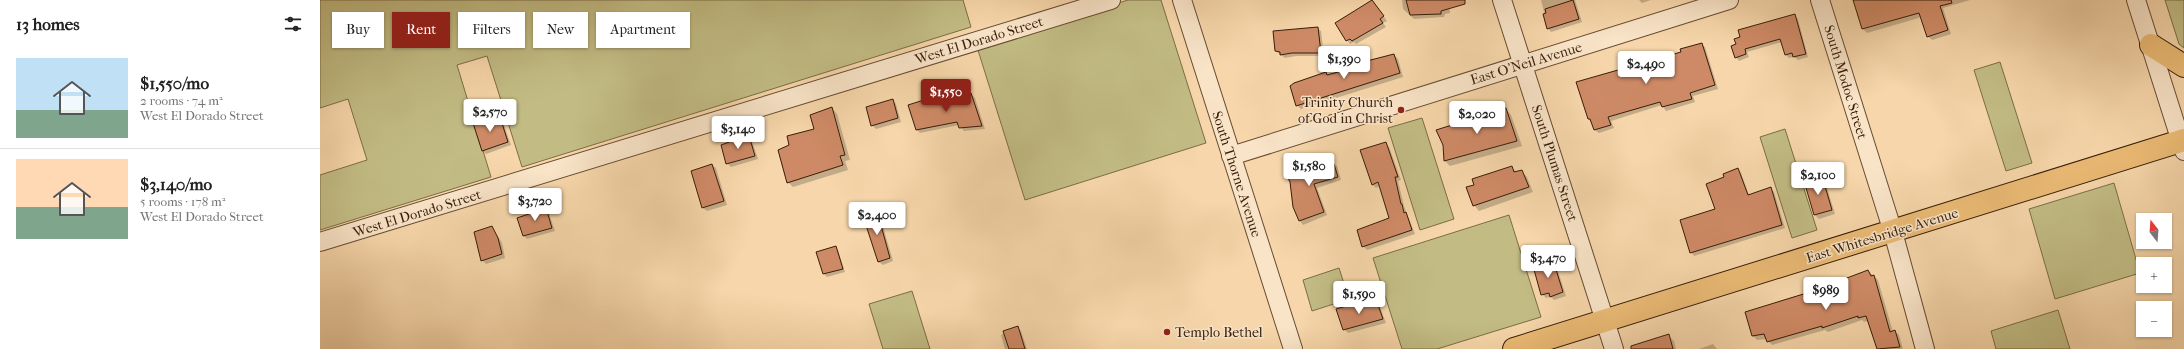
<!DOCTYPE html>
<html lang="en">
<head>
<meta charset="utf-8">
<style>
	body { margin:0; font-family:"IM FELL French Canon",serif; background:#f6f6f6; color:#222; height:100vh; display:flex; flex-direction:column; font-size:15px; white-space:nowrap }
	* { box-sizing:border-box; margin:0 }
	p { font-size:13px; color:#767676 }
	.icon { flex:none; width:22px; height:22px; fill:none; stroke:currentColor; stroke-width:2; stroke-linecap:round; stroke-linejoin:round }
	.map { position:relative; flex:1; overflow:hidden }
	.panel { display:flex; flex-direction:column; background:#fff; width:320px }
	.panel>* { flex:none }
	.hud { position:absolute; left:12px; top:12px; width:380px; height:36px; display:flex; gap:8px }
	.needle { width:26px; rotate:343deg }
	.buttons { position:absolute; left:1816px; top:213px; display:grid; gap:8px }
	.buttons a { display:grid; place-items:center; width:36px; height:36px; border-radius:0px; background:#fff; box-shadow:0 1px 3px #0004; font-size:20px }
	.price { position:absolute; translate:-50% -34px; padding:0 9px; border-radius:4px; background:#fff; color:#222; font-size:13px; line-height:26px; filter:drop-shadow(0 1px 2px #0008) }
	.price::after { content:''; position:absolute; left:50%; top:24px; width:12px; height:9px; margin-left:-6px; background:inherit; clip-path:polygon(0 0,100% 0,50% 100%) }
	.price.active { background:#8f2418; color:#fff }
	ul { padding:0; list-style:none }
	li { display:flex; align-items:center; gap:12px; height:100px; padding:0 16px }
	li+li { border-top:1px solid #e0e0e0 }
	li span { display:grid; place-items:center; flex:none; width:112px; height:80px; border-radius:0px; color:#555 }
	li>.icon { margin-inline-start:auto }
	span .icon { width:48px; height:48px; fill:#fffc; stroke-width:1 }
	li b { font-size:17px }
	h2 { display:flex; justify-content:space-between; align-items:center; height:48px; padding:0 16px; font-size:17px }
	.pill { padding:0 14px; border-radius:0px; background:#fff; box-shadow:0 1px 3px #0004; font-size:14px; line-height:36px }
	.pill.active { background:#8f2418; color:#fff }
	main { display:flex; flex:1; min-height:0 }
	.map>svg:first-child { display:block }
</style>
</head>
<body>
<main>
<section class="panel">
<h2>13 homes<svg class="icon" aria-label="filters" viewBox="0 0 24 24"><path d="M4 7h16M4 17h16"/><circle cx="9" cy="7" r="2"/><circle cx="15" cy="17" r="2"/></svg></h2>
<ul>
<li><span style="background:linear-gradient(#bfe0f5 65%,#7fa58c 0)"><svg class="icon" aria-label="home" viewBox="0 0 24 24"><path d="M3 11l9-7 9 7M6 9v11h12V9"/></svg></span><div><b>$1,550/mo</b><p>2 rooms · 74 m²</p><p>West El Dorado Street</p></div></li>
<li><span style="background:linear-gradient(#ffd9b3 60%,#7fa58c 0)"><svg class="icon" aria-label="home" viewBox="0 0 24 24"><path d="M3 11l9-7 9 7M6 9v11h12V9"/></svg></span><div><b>$3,140/mo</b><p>5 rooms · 178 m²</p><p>West El Dorado Street</p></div></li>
</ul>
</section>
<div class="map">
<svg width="1864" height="349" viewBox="0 0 1864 349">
	<rect width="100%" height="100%" fill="#f6d6aa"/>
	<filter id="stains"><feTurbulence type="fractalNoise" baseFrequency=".005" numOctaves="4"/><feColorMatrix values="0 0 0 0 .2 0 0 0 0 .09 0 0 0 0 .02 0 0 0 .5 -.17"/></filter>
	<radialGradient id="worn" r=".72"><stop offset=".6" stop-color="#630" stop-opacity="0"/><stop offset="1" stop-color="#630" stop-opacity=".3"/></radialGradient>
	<!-- green -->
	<path fill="#c2bc84" stroke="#7c6c46" d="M0 0H643L651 27 202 167 167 56 137 65 171 177 0 230V175L47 160 28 99 0 108Z
		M808 0H841L886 143 705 200 657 47Z
		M1845 0H1864V48L1859 44Z
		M1680 62 1712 163 1686 171 1654 70Z
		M1102 118 1134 219 1100 230 1068 128Z
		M1465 129 1497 230 1472 238 1440 137Z
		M1794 183 1820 273 1735 299 1709 209Z
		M1189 215 1221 317 1117 349H1082L1053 258Z
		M1019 268 1029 299 992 311 983 280Z
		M592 291 610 349H563L549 304Z
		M1738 310 1750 349H1676L1671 331Z"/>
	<!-- shadow -->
	<path fill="#0003" d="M1082 0H1129L1130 13 1125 14 1124 17 1094 19 1083 9Z
		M1221 0H1255L1262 22 1231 32 1228 28Z
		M1319 0H1331L1322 3Z
		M1534 0H1650L1623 8 1631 34 1612 40 1608 36 1602 17 1547 33 1543 29Z
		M1053 1 1067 21 1063 23 1066 27 1036 44 1034 42 1030 44 1016 24Z
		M1474 15 1478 19 1488 57 1478 60 1474 57 1469 58 1466 55 1462 42 1427 52 1429 57 1419 61 1416 57 1412 46Z
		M310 17 313 21 319 38 292 46 288 43Z
		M997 28 1001 31 1004 56H976L965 58 956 51Z
		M1381 44 1385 47 1398 89 1373 96 1375 102 1346 111 1342 105 1291 121 1294 128 1279 133 1275 130 1269 119 1362 52Z
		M1074 55 1078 59 1083 77 981 109 977 105 1006 74 1007 75 1041 67Z
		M651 94 655 98 665 129 644 131 639 125 600 133 596 129 607 100 611 104Z
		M573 100 576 104 581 122 556 129 552 125Z
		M512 108 517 114 530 160 525 161 528 170 473 187 468 182 471 145 496 129Z
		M1186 109 1191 115 1202 146 1130 166 1125 161 1124 144Z
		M179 118 183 122 191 145 166 154 163 151 164 120 166 123Z
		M422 139 425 141 430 140 433 144 438 159 411 167 407 163Z
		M1065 144 1069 147 1081 180 1078 181 1084 206 1095 234 1047 250 1043 246 1070 219 1060 186 1056 188 1052 184Z
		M1000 159 1005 165 1013 163 1017 166 1021 180 997 188 1007 215 983 225 980 221 974 206 986 166Z
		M392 165 396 168 407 205 387 211 383 208Z
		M1192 168 1197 172 1201 171 1207 177 1213 192 1159 211 1154 205Z
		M1418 169 1421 173 1429 195 1450 188 1454 192 1465 228 1374 256 1371 252 1396 209 1406 178Z
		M1501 177 1505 181 1515 214 1499 219 1495 215 1485 182Z
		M225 210 229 213 235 231 207 239 203 235Z
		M556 212 560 216 573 261 563 265 559 262Z
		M172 227 182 243 185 258 166 264 162 260Z
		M515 247 518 250 525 272 507 277 504 274Z
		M1233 261 1236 265 1246 296 1234 300 1231 297 1226 298 1222 294Z
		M1548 271 1558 280 1573 332 1575 331 1579 335 1583 349H1558L1548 321 1544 322 1542 320 1508 332 1505 330 1452 345 1447 339 1437 340 1433 336 1426 313 1491 293Z
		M1056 303 1060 307 1066 323 1028 333 1024 329 1036 304 1040 308Z
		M697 327 701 331 707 349H685L681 335Z
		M1348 336 1354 341 1356 349H1329Z
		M1393 344 1397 349H1379Z"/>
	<!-- building -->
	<path fill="#ce8a66" stroke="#371d09" d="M1052 0 1064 16 1060 19 1063 23 1032 41 1030 39 1026 41 1015 23Z
		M1086 0H1145V4L1121 11V14L1090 15Z
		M1253 0 1259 19 1227 29 1223 14 1226 13 1225 9Z
		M1533 0H1631L1632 3 1620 6 1628 30 1607 37 1599 13 1542 29Z
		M1475 14 1486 54 1473 57 1472 53 1465 55 1460 39 1425 49 1426 54 1415 58 1411 46 1416 44 1414 39 1420 37 1418 30Z
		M310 16 316 34 287 43 281 25Z
		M998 27 1001 53H972L960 55V52L955 51 953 31Z
		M1382 43 1395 85 1370 93 1372 99 1342 107 1340 102 1288 117 1291 125 1274 130 1270 119H1268L1256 82 1361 52 1360 49Z
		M1074 54 1080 73 976 106 970 86 974 83 1006 72 1007 75 1040 66 1039 63Z
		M651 93 662 126 639 128 637 122 596 130 588 105 607 99 609 103Z
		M573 99 578 118 551 126 546 107Z
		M512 107 525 155 520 156 523 165 467 183 458 150 469 145 467 136 494 129 490 115Z
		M1186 108 1197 141 1124 161 1123 145 1116 130Z
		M180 117 188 142 162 151 153 123 164 119 165 122Z
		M423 137 424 141 430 139 435 156 406 164 401 145Z
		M1066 142 1078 177H1075L1081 204H1082L1084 213 1086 212 1092 230 1042 247 1037 230 1069 218 1058 182 1052 185 1040 150Z
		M1001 158 1003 164 1013 161 1018 177 994 184 1004 212 979 221 973 207 970 182 965 172 985 166 984 162Z
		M392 164 404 201 382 208 371 171Z
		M1192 166 1194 172 1202 170 1209 187 1153 206 1146 187 1154 185 1152 179Z
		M1418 168 1428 195 1451 187 1462 225 1370 253 1360 220 1395 209 1386 184 1404 177 1403 174Z
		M1502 176 1512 210 1494 215 1484 181Z
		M226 208 232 228 203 236 197 218Z
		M557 211 570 258 558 262 543 216Z
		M172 226 178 238 182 254 161 261 154 232Z
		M516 246 523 269 503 274 496 252Z
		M1233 260 1243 292 1230 297 1229 293 1221 295 1213 266Z
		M1548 270 1551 276 1554 275 1570 332 1575 330 1580 347 1557 349 1546 316 1538 318V316L1502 328V326L1447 342 1444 334 1432 336 1425 312 1490 292Z
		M1057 302 1063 319 1023 330 1016 309 1037 303 1038 307Z
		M698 326 705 349H689L683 331Z
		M1349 334 1353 349H1311V346Z"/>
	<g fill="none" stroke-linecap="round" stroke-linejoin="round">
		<!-- minor casing -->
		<g stroke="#674b31" stroke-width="20">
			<path id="minor" d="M862 0 973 349
				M1182 0 1294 349
				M1500 0 1573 232 1605 349
				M1816 0 1864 151
				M911 156 1409 0
				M0 242 791 0"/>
		</g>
		<!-- major casing -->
		<g stroke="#371d09" stroke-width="24">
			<path id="major" d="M1831 45 1864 66
				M1194 349 1864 140"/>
		</g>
		<!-- minor -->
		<use href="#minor" stroke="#f9e4c8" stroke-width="18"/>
		<!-- major -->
		<use href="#major" stroke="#ebbb75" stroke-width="22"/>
	</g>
	<!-- markers -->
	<g fill="#8f2418" stroke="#f9e4c8" stroke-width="1.5">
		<circle cx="1081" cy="110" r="4"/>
		<circle cx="847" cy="332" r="4"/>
	</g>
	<g text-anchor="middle" stroke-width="3" stroke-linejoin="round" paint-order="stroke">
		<!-- street labels -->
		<g font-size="14" fill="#371d09" stroke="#f9e4c8">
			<text transform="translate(659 40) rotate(-17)" y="5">West El Dorado Street</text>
			<text transform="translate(1206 63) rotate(-17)" y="5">East O'Neil Avenue</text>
			<text transform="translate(1526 82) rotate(73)" y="5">South Modoc Street</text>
			<text transform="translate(1235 163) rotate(72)" y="5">South Plumas Street</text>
			<text transform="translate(917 174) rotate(72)" y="5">South Thorne Avenue</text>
			<text transform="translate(97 213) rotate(-17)" y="5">West El Dorado Street</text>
			<text transform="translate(1562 235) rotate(-17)" y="5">East Whitesbridge Avenue</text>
		</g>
		<!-- poi labels -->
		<g font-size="14" fill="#371d09" stroke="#f9e4c8" text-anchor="end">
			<text x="1073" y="107">Trinity Church<tspan x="1073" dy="16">of God in Christ</tspan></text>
			<text x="855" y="337" text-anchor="start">Templo Bethel</text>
		</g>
	</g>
	<rect width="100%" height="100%" filter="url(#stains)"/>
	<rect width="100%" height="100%" fill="url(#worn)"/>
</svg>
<div class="buttons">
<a><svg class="needle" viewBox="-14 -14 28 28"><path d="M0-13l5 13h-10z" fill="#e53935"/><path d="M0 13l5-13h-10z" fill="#767676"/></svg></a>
<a>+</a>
<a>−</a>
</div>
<b class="price" style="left:1024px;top:80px">$1,390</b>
<b class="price" style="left:1326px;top:85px">$2,490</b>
<b class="price active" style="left:626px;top:113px">$1,550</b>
<b class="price" style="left:170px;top:133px">$2,570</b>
<b class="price" style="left:1157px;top:135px">$2,020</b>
<b class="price" style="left:418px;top:150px">$3,140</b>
<b class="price" style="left:989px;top:187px">$1,580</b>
<b class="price" style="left:1498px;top:196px">$2,100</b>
<b class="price" style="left:215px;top:222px">$3,720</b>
<b class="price" style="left:557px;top:236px">$2,400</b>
<b class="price" style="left:1228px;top:279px">$3,470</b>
<b class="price" style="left:1506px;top:311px">$989</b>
<b class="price" style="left:1039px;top:315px">$1,590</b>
<div class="hud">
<a class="pill">Buy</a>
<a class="pill active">Rent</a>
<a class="pill">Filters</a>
<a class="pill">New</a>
<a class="pill">Apartment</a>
</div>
</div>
</main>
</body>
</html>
